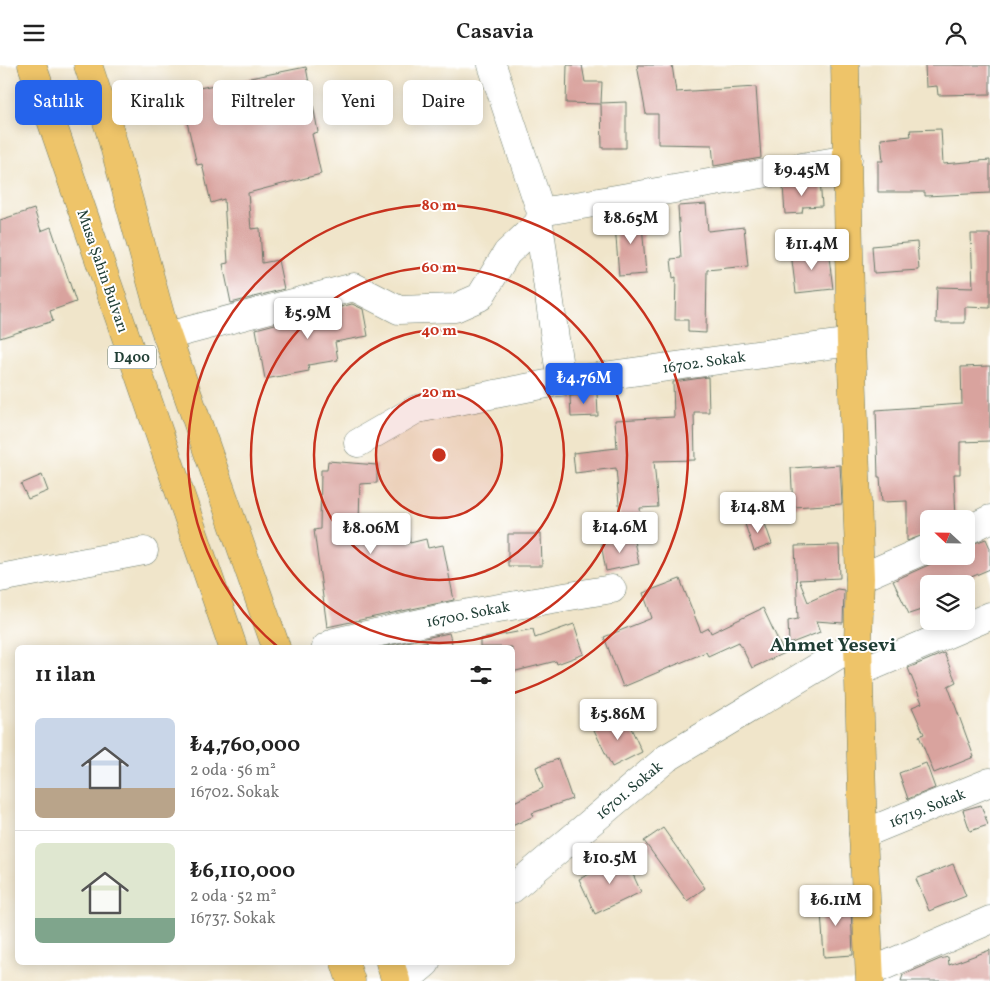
<!DOCTYPE html>
<html lang="tr">
<head>
<meta charset="utf-8">
<style>
	body { margin:0; font-family:Vollkorn,serif; background:#f2f2f2; color:#222; height:100vh; display:flex; flex-direction:column; font-size:19px; white-space:nowrap }
	* { box-sizing:border-box; margin:0 }
	p { font-size:16px; color:#767676 }
	.icon { flex:none; width:28px; height:28px; fill:none; stroke:currentColor; stroke-width:2; stroke-linecap:round; stroke-linejoin:round }
	.map { position:relative; flex:1; overflow:hidden }
	.sheet { position:absolute; left:15px; top:580px; width:500px; height:320px; display:flex; flex-direction:column; background:#fff; border-radius:8px; box-shadow:0 2px 12px #0003 }
	.sheet>* { flex:none }
	.hud { position:absolute; left:15px; top:15px; width:500px; height:45px; display:flex; gap:10px }
	.needle { width:32px; rotate:292deg }
	.controls { position:absolute; left:920px; top:445px; display:grid; gap:10px }
	.controls a { display:grid; place-items:center; width:55px; height:55px; border-radius:8px; background:#fff; box-shadow:0 2px 12px #0003; font-size:25px }
	.price { position:absolute; translate:-50% -42px; padding:0 11px; border-radius:5px; background:#fff; color:#222; font-size:16px; line-height:32px; filter:drop-shadow(0 1px 2px #0008) }
	.price::after { content:''; position:absolute; left:50%; top:30px; width:15px; height:11px; margin-left:-8px; background:inherit; clip-path:polygon(0 0,100% 0,50% 100%) }
	.price.active { background:#2563eb; color:#fff }
	ul { padding:0; list-style:none }
	li { display:flex; align-items:center; gap:15px; height:125px; padding:0 20px }
	li+li { border-top:1px solid #e0e0e0 }
	li span { display:grid; place-items:center; flex:none; width:140px; height:100px; border-radius:8px; color:#555 }
	li>.icon { margin-inline-start:auto }
	span .icon { width:60px; height:60px; fill:#fffc; stroke-width:1 }
	li b { font-size:21px }
	h2 { display:flex; justify-content:space-between; align-items:center; height:60px; padding:0 20px; font-size:21px }
	.tag { padding:0 18px; border-radius:8px; background:#fff; box-shadow:0 2px 12px #0003; font-size:18px; line-height:45px }
	.tag.active { background:#2563eb; color:#fff }
	header { display:flex; justify-content:space-between; align-items:center; height:65px; padding:0 20px; background:#fff; font-size:22px; font-weight:600 }
	.map>svg:first-child { display:block }
</style>
</head>
<body>
<header><svg class="icon" aria-label="menu" viewBox="0 0 24 24"><path d="M4 6h16M4 12h16M4 18h16"/></svg>Casavia<svg class="icon" aria-label="person" viewBox="0 0 24 24"><circle cx="12" cy="8" r="4"/><path d="M4 21q1-7 8-7t8 7"/></svg></header>
<div class="map">
<svg width="990" height="916" viewBox="0 0 990 916">
	<rect width="100%" height="100%" fill="#fff"/>
	<filter id="ink" filterUnits="userSpaceOnUse"><feTurbulence type="fractalNoise" baseFrequency=".02" numOctaves="2"/><feDisplacementMap in="SourceGraphic" scale="10" xChannelSelector="R" yChannelSelector="G"/><feConvolveMatrix kernelMatrix="1 2 1 2 8 2 1 2 1" color-interpolation-filters="sRGB"/></filter>
	<filter id="wash" filterUnits="userSpaceOnUse"><feTurbulence type="fractalNoise" baseFrequency=".0096" numOctaves="4" result="noise"/><feDisplacementMap in="SourceGraphic" scale="20" xChannelSelector="R" yChannelSelector="G"/><feGaussianBlur stdDeviation="1.12" result="paint"/><feColorMatrix in="noise" values="0 0 0 0 0 0 0 0 0 0 0 0 0 0 0 0 0 1.4 0 .05"/><feComposite in="paint" operator="in"/></filter>
	<g filter="url(#wash)">
		<rect width="100%" height="100%" fill="#f0e5ca"/>
		<g id="blocks">
			<!-- building -->
			<path fill="#d9a39e" d="M567 0H582L585 17H602L601 38 626 37V83H602L601 39 566 38Z
				M637 0H672L676 27 756 22 761 93 714 101 712 80 658 79V49H646Z
				M925 0H990V29L938 30 937 21 926 22Z
				M306 2 318 67 312 69 321 109 248 128 251 164 260 163 262 198 278 195 284 224 231 238 223 199 228 198 224 134 211 138 202 99 197 100 181 31 195 28 194 24Z
				M941 64 943 99 990 95V128L925 131V127H878V96H883L881 74 911 71 910 65Z
				M820 115 822 141 803 142 802 148 785 149 783 121Z
				M706 139 708 166 744 162 748 201 707 205 706 268 688 267V255H675L676 212 673 213 671 194 681 193 678 141Z
				M34 144 41 166 51 162 76 237 50 246 53 256 0 273V155Z
				M641 146 646 209 619 211 615 160H622L621 149Z
				M971 169H990V243L965 242V258H936L937 222 973 223Z
				M917 177 919 205 874 208 872 181Z
				M828 184 833 224 796 228 791 188Z
				M352 239 363 244 368 271 335 277 338 295 308 300 309 306 265 314 256 264Z
				M990 301V376L960 377V409H954L956 454H929V468L907 476V436L882 437 880 412H878L876 345 962 339 961 302Z
				M708 312 709 347H694L695 395 654 396 658 442 640 443 641 450 620 451 616 403 575 408 573 388 617 383 615 355 674 352 673 317Z
				M597 328 598 351 571 352 570 331Z
				M328 396 377 400V418L360 419 359 458 405 453 410 478 426 474 428 483 443 480 454 535 327 562 314 465 320 464 321 405H327Z
				M840 400 842 439 793 442 791 403Z
				M42 410 48 426 28 434 21 419Z
				M763 453 772 479 754 486 745 459Z
				M508 469H541L542 501H508Z
				M633 472 639 499 606 506 601 479Z
				M986 474 990 483V504L955 519H929V538L923 541 924 544 909 549 893 516 935 497 942 491H966V481Z
				M839 480 840 513 799 515 808 537 837 524 844 525 843 558 816 556 820 567 789 579 788 556 798 554 795 481Z
				M680 514 701 567 709 563 711 568 763 543 784 588 752 603 739 577 708 591 706 587 623 622 604 572 652 553 643 528Z
				M574 559 584 589 557 599 556 596 512 607V582H480V574L533 564 535 573Z
				M449 568 453 582H428L426 576 404 582H382Z
				M944 588 956 617 948 621 974 692 934 708 919 671 924 669 912 642 922 638 908 603Z
				M625 650 642 687 612 702 594 665Z
				M558 694 572 734 532 748 534 751 512 761V738L543 723 536 702Z
				M926 698 935 723 908 734 899 708Z
				M981 740 988 760 970 766 963 745Z
				M663 763 705 823 687 836 644 776Z
				M625 792 641 827 595 849 579 814Z
				M953 799 966 831 929 846 916 814Z
				M842 831 843 844H851L853 890 824 892 820 832Z
				M990 885V916H901L903 910 940 894 948 892 949 900Z"/>
		</g>
	</g>
	<g filter="url(#ink)">
		<use href="#blocks" fill-opacity="0" stroke="#687868" stroke-width="1"/>
		<g fill="none" stroke-linecap="round" stroke-linejoin="round">
			<!-- minor casing -->
			<g stroke="#687868" stroke-width="29">
				<path id="minor" d="M492 0 541 147 539 158 561 317
					M541 147 848 94
					M167 271 354 222 399 245 455 243 480 232 507 188 539 158
					M358 378 417 344 552 318 851 277
					M966 466 990 454
					M0 513 144 486
					M860 513 929 483
					M326 582 335 577 457 550 612 524
					M859 607 990 551
					M863 769 990 717
					M512 824 667 693 858 578
					M870 907 990 855
					M405 916 426 898"/>
			</g>
			<!-- major casing -->
			<g stroke="#687868" stroke-width="29">
				<path id="major" d="M845 0 851 277 860 513 858 578 863 769 870 916"/>
			</g>
			<!-- highway casing -->
			<g stroke="#687868" stroke-width="29">
				<path id="highway" d="M32 0 233 582
					M88 0 109 63 162 256 276 582
					M345 898 351 916
					M390 898 396 916"/>
			</g>
			<!-- minor -->
			<use href="#minor" stroke="#fff" stroke-width="28"/>
			<!-- major -->
			<use href="#major" stroke="#eec469" stroke-width="28"/>
			<!-- highway -->
			<use href="#highway" stroke="#eec469" stroke-width="28"/>
		</g>
	</g>
	<!-- distance rings -->
	<circle cx="439" cy="390" r="63" fill="#c8321e" fill-opacity=".12"/>
	<g fill="none" stroke="#c8321e" stroke-width="2.5">
		<circle cx="439" cy="390" r="63"/>
		<circle cx="439" cy="390" r="125"/>
		<circle cx="439" cy="390" r="188"/>
		<path d="M278 582A250 250 0 1 1 514 628"/>
	</g>
	<g text-anchor="middle" stroke-width="4" stroke-linejoin="round" paint-order="stroke">
		<!-- shield labels -->
		<rect fill="#fff" stroke="#627771" stroke-width="1" x="108" y="280.5" width="48" height="23" rx="4"/>
		<g font-size="14" font-weight="bold" fill="#1f3d34">
			<text x="132" y="297">D400</text>
		</g>
		<!-- street labels -->
		<g font-size="15" fill="#1f3d34" stroke="#fff">
			<text transform="translate(103 206) rotate(71)" y="5">Musa Şahin Bulvarı</text>
			<text transform="translate(704 297) rotate(-8)" y="5">16702. Sokak</text>
			<text transform="translate(468 549) rotate(-11)" y="5">16700. Sokak</text>
			<text transform="translate(629 725) rotate(-40)" y="5">16701. Sokak</text>
			<text transform="translate(927 743) rotate(-22)" y="5">16719. Sokak</text>
		</g>
		<!-- district labels -->
		<g font-size="20" font-weight="bold" fill="#1f3d34" stroke="#fff">
			<text x="833" y="586">Ahmet Yesevi</text>
		</g>
	</g>
	<circle cx="439" cy="390" r="8" fill="#c8321e" stroke="#fff" stroke-width="2.5"/>
	<g font-size="15" text-anchor="middle" font-weight="bold" fill="#c8321e" stroke="#fff" stroke-width="4" stroke-linejoin="round" paint-order="stroke">
		<text x="439" y="145">80 m</text>
		<text x="439" y="207">60 m</text>
		<text x="439" y="270">40 m</text>
		<text x="439" y="332">20 m</text>
	</g>
</svg>
<div class="controls">
<a><svg class="needle" viewBox="-14 -14 28 28"><path d="M0-13l5 13h-10z" fill="#e53935"/><path d="M0 13l5-13h-10z" fill="#767676"/></svg></a>
<a><svg class="icon" aria-label="layers" viewBox="0 0 24 24"><path d="M12 4l9 5-9 5-9-5zM3 14l9 5 9-5"/></svg></a>
</div>
<b class="price" style="left:802px;top:132px">₺9.45M</b>
<b class="price" style="left:631px;top:180px">₺8.65M</b>
<b class="price" style="left:812px;top:206px">₺11.4M</b>
<b class="price" style="left:308px;top:275px">₺5.9M</b>
<b class="price active" style="left:584px;top:340px">₺4.76M</b>
<b class="price" style="left:758px;top:469px">₺14.8M</b>
<b class="price" style="left:620px;top:489px">₺14.6M</b>
<b class="price" style="left:371px;top:490px">₺8.06M</b>
<b class="price" style="left:618px;top:676px">₺5.86M</b>
<b class="price" style="left:610px;top:820px">₺10.5M</b>
<b class="price" style="left:836px;top:862px">₺6.11M</b>
<div class="hud">
<a class="tag active">Satılık</a>
<a class="tag">Kiralık</a>
<a class="tag">Filtreler</a>
<a class="tag">Yeni</a>
<a class="tag">Daire</a>
</div>
<section class="sheet">
<h2>11 ilan<svg class="icon" aria-label="filters" viewBox="0 0 24 24"><path d="M4 7h16M4 17h16"/><circle cx="9" cy="7" r="2"/><circle cx="15" cy="17" r="2"/></svg></h2>
<ul>
<li><span style="background:linear-gradient(#c9d6e8 70%,#b9a48a 0)"><svg class="icon" aria-label="home" viewBox="0 0 24 24"><path d="M3 11l9-7 9 7M6 9v11h12V9"/></svg></span><div><b>₺4,760,000</b><p>2 oda · 56 m²</p><p>16702. Sokak</p></div></li>
<li><span style="background:linear-gradient(#dfe7d0 75%,#7fa58c 0)"><svg class="icon" aria-label="home" viewBox="0 0 24 24"><path d="M3 11l9-7 9 7M6 9v11h12V9"/></svg></span><div><b>₺6,110,000</b><p>2 oda · 52 m²</p><p>16737. Sokak</p></div></li>
</ul>
</section>
</div>
</body>
</html>
